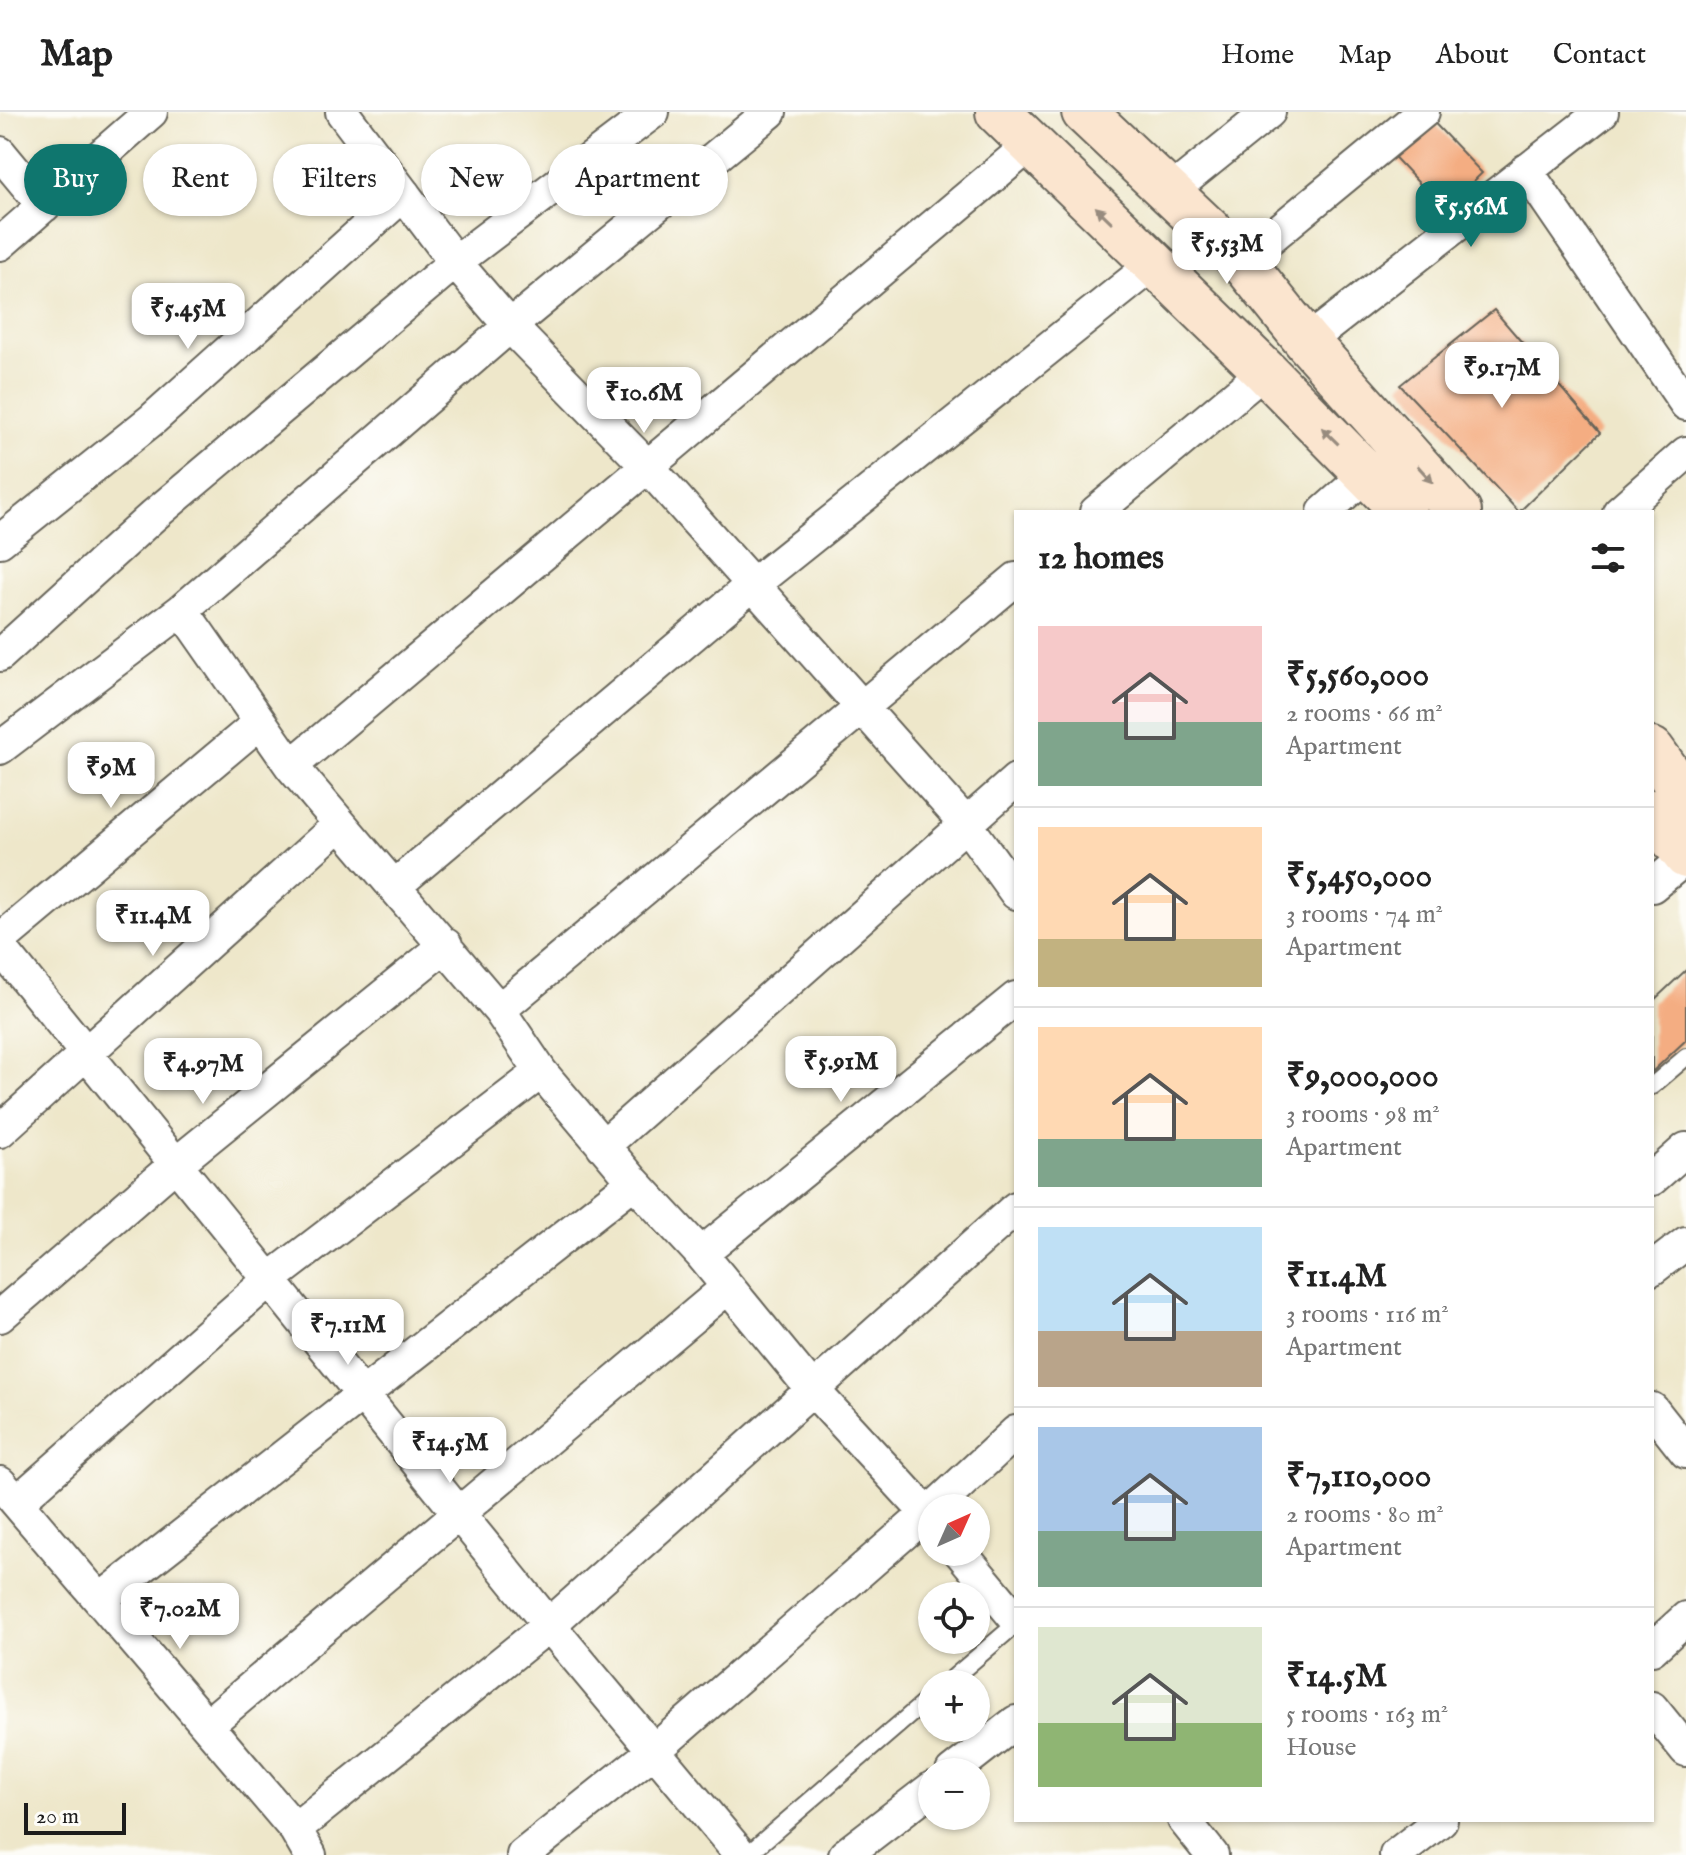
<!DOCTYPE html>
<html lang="en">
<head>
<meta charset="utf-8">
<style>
	body { margin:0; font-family:"IM FELL English",serif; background:#f6f6f6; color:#222; height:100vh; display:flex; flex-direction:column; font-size:30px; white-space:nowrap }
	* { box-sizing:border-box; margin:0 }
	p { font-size:26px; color:#767676 }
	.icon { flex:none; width:44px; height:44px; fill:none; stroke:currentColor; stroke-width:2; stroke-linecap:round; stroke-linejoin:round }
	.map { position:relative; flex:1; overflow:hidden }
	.details { position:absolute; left:1014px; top:398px; width:640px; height:1312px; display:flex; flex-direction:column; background:#fff; border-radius:0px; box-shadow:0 2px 6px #0004 }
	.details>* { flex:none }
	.guide { position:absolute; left:24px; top:32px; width:760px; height:72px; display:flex; gap:16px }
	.needle { width:52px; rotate:45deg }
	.tools { position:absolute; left:918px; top:1382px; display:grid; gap:16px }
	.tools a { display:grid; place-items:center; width:72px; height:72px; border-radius:50%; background:#fff; box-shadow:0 2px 6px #0004; font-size:40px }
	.scale { position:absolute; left:24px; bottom:20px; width:102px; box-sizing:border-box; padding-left:8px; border:4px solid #1c1c1c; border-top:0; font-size:22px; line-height:28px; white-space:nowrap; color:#1c1c1c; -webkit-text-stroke:6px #fdfcf7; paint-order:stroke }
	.price { position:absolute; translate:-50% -68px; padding:0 18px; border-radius:16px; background:#fff; color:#222; font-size:26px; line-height:52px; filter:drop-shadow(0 2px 4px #0008) }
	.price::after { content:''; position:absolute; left:50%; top:48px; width:24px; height:18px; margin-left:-12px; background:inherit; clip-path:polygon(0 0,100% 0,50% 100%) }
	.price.active { background:#0f766e; color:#fff }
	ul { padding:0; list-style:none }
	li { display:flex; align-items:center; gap:24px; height:200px; padding:0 24px }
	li+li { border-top:2px solid #e0e0e0 }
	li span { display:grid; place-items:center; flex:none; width:224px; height:160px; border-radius:0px; color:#555 }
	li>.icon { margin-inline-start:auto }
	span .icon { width:96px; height:96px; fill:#fffc; stroke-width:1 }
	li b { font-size:34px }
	h2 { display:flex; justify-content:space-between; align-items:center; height:96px; padding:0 24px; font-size:34px }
	.pill { padding:0 28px; border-radius:36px; background:#fff; box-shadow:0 2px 6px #0004; font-size:28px; line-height:72px }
	.pill.active { background:#0f766e; color:#fff }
	header { display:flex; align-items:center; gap:48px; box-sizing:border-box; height:112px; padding:0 40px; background:#fff; border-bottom:2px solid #e0e0e0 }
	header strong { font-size:38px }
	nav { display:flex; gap:44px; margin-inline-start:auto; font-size:28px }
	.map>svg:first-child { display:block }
</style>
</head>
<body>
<header>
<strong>Map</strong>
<nav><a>Home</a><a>Map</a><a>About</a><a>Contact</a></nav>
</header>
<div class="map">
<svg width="1686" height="1743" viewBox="0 0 1686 1743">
	<rect width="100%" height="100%" fill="#fdfcf7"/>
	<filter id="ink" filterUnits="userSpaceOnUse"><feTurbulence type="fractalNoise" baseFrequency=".0125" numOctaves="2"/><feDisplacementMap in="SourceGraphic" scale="16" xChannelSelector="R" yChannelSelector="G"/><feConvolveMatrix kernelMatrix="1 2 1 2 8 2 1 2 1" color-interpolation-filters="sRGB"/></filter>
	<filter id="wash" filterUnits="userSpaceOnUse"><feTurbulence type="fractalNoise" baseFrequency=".006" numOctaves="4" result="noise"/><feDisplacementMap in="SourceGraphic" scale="32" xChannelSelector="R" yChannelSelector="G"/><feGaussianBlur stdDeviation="1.8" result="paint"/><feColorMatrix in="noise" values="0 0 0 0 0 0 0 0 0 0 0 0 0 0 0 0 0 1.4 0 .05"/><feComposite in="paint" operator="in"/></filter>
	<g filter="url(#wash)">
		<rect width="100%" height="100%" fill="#eee7ca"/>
		<g id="blocks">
			<!-- building -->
			<path fill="#f4ad82" d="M1424 0 1482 61 1444 98 1386 36Z
				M1494 198 1600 321 1519 400 1400 273Z
				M1686 858V928L1652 960V890Z"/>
		</g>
	</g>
	<g filter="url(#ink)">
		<use href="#blocks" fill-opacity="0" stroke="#666359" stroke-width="2"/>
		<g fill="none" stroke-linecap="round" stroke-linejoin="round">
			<!-- lane casing -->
			<g stroke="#666359" stroke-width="20">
				<path id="lane" d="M1652 974 1686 945
					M946 1572 1016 1512
					M747 1743 932 1584"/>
			</g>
			<!-- street casing -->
			<g stroke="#666359" stroke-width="36">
				<path id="street" d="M342 0 455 150 510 214 649 356 966 712 1016 781
					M0 41 44 94
					M1526 58 1686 292
					M1171 79 1269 0
					M0 132 151 0
					M1242 149 1423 0
					M1307 230 1602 0
					M1096 400 1265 259
					M1324 400 1367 362
					M1619 400 1686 341
					M0 429 153 307 404 82
					M182 498 291 654 499 898 541 960 634 1070 701 1142 811 1276 932 1407
					M0 543 153 404 455 150 653 0
					M0 636 182 498 510 214 770 0
					M291 654 1031 32
					M396 773 751 474 1155 151
					M1652 774 1686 746
					M0 828 258 612
					M0 835 549 1513 741 1743
					M499 898 1016 467
					M0 1019 340 712
					M603 1034 1016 668
					M1652 1067 1686 1037
					M701 1142 1016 886
					M1652 1157 1686 1131
					M0 1204 176 1052 446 833
					M1652 1297 1686 1340
					M0 1371 295 1717 310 1743
					M17 1390 269 1168 541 960
					M934 1396 1016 1320
					M960 1440 1016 1507
					M100 1488 634 1070
					M1652 1537 1686 1506
					M1652 1596 1686 1638
					M207 1613 728 1175
					M952 1660 1016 1610
					M1184 1708 1212 1743
					M295 1717 549 1513 1016 1096
					M523 1743 655 1638 932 1397
					M845 1743 932 1676
					M1396 1743 1441 1708"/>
			</g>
			<!-- secondary casing -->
			<g stroke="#666359" stroke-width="48">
				<path id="secondary" d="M998 0 1265 259 1404 400
					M1084 0 1242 149 1307 230 1459 400
					M1652 638 1686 685
					M1652 700 1686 744"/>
			</g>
			<!-- lane -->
			<use href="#lane" stroke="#fff" stroke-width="16"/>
			<!-- street -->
			<use href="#street" stroke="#fff" stroke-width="32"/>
			<!-- secondary -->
			<use href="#secondary" stroke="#fbe5cf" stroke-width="44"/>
		</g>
		<!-- one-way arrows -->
		<defs><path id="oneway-solid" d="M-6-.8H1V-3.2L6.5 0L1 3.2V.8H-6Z" transform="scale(2)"/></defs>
		<g fill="#978b7e">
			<use href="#oneway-solid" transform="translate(1104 103) rotate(-136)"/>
			<use href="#oneway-solid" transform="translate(1330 324) rotate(-135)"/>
			<use href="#oneway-solid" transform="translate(1425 362) rotate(48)"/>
		</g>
	</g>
</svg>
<div class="tools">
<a><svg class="needle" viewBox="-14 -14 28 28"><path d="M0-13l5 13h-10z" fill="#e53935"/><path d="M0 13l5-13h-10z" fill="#767676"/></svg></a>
<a><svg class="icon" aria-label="locate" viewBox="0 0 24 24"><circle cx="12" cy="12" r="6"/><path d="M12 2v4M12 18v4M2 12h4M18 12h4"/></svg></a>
<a>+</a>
<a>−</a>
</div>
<div class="scale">20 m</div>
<b class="price active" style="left:1471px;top:137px">₹5.56M</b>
<b class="price" style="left:1227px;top:174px">₹5.53M</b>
<b class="price" style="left:188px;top:239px">₹5.45M</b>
<b class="price" style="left:1502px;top:298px">₹9.17M</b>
<b class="price" style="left:644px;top:323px">₹10.6M</b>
<b class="price" style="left:111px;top:698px">₹9M</b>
<b class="price" style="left:153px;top:846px">₹11.4M</b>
<b class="price" style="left:841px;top:992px">₹5.91M</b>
<b class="price" style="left:203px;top:994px">₹4.97M</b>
<b class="price" style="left:348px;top:1255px">₹7.11M</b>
<b class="price" style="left:450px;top:1373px">₹14.5M</b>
<b class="price" style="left:180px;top:1539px">₹7.02M</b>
<div class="guide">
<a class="pill active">Buy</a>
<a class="pill">Rent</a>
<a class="pill">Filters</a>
<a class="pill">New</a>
<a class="pill">Apartment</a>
</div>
<section class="details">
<h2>12 homes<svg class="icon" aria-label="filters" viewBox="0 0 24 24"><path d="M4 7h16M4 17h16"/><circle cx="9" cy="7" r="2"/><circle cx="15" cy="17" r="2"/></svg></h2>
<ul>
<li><span style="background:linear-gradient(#f6c9c9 60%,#7fa58c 0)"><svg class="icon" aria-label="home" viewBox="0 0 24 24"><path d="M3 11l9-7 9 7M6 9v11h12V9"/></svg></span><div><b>₹5,560,000</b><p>2 rooms · 66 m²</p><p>Apartment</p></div></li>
<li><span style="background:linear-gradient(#ffd9b3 70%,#c2b280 0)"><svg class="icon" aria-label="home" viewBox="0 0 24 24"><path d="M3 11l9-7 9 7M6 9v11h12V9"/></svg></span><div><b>₹5,450,000</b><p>3 rooms · 74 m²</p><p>Apartment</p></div></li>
<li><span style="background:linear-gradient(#ffd9b3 70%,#7fa58c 0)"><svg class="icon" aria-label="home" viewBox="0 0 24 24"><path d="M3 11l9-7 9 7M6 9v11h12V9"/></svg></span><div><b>₹9,000,000</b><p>3 rooms · 98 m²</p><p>Apartment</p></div></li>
<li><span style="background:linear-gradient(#bfe0f5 65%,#b9a48a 0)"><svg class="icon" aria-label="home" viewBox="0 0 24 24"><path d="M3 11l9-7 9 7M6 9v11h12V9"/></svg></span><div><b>₹11.4M</b><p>3 rooms · 116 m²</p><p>Apartment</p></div></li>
<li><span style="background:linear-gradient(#a9c7e8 65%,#7fa58c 0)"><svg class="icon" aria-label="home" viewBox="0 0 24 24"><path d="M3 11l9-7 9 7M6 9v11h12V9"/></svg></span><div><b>₹7,110,000</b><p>2 rooms · 80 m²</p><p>Apartment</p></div></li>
<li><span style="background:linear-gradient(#dfe7d0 60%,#8fb573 0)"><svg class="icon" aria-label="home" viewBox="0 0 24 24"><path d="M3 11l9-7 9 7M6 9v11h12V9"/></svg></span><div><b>₹14.5M</b><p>5 rooms · 163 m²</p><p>House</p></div></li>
</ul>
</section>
</div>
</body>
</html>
